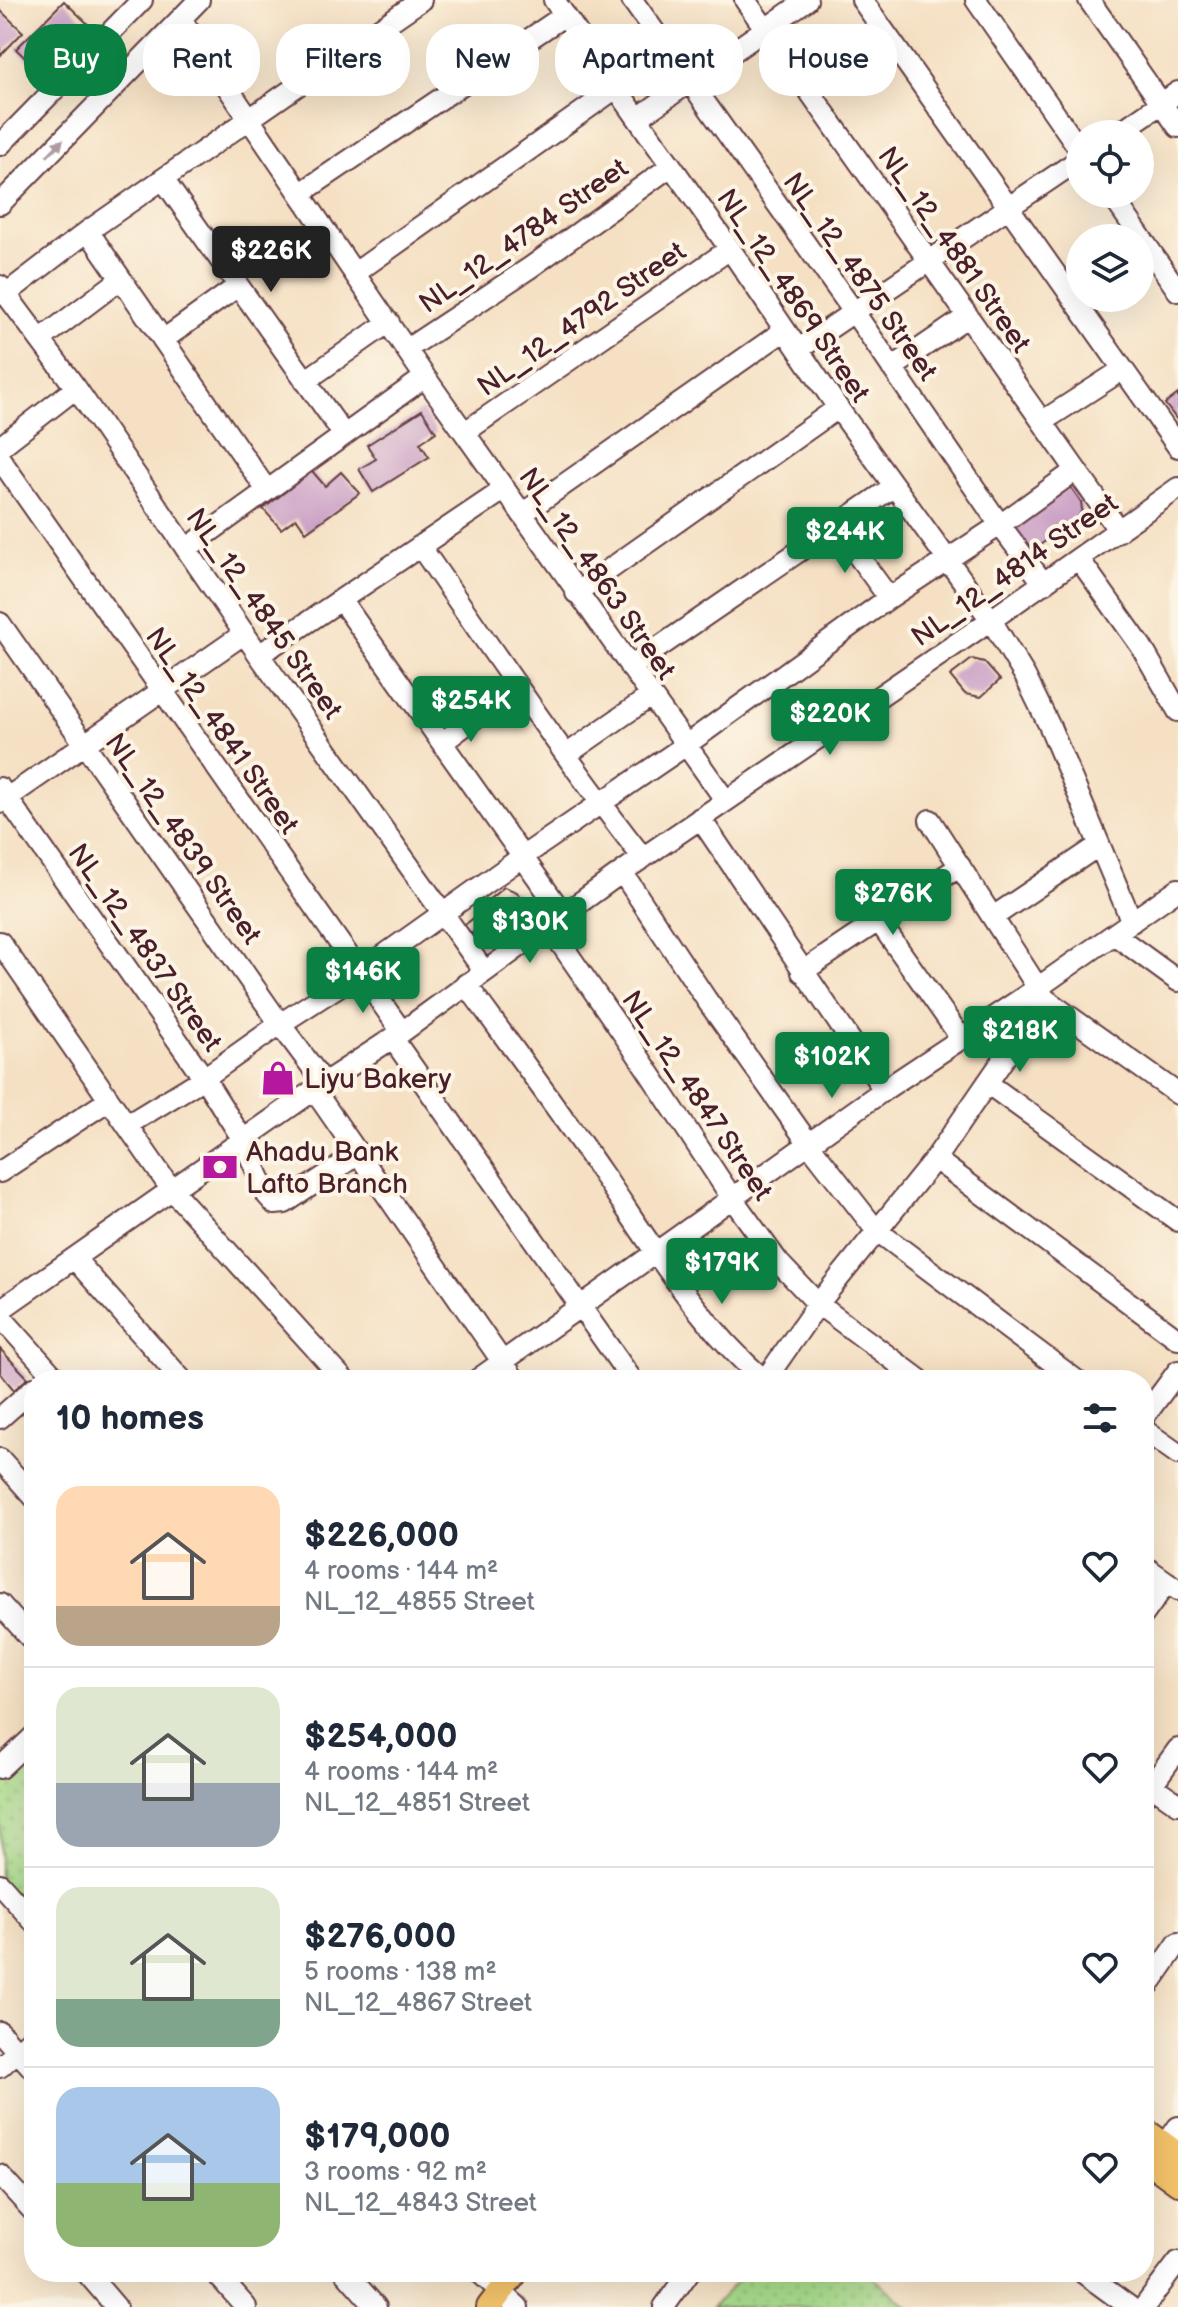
<!DOCTYPE html>
<html lang="en">
<head>
<meta charset="utf-8">
<style>
	body { margin:0; font-family:"Balsamiq Sans",sans-serif; background:#f6f6f7; color:#1f2937; height:100vh; display:flex; flex-direction:column; font-size:30px; white-space:nowrap }
	* { box-sizing:border-box; margin:0 }
	p { font-size:26px; color:#747a83 }
	.icon { flex:none; width:44px; height:44px; fill:none; stroke:currentColor; stroke-width:2; stroke-linecap:round; stroke-linejoin:round }
	.map { position:relative; flex:1; overflow:hidden }
	.details { position:absolute; left:24px; top:1370px; width:1130px; height:912px; display:flex; flex-direction:column; background:#fff; border-radius:32px; box-shadow:0 8px 32px #0002 }
	.details>* { flex:none }
	.hud { position:absolute; left:24px; top:24px; width:1130px; height:72px; display:flex; gap:16px }
	.fabs { position:absolute; left:1066px; top:120px; display:grid; gap:16px }
	.fabs a { display:grid; place-items:center; width:88px; height:88px; border-radius:50%; background:#fff; box-shadow:0 8px 32px #0002; font-size:40px }
	.price { position:absolute; translate:-50% -68px; padding:0 18px; border-radius:8px; background:#0b8043; color:#fff; font-size:26px; line-height:52px; filter:drop-shadow(0 2px 4px #0008) }
	.price::after { content:''; position:absolute; left:50%; top:48px; width:24px; height:18px; margin-left:-12px; background:inherit; clip-path:polygon(0 0,100% 0,50% 100%) }
	.price.selected { background:#222; color:#fff }
	ul { padding:0; list-style:none }
	li { display:flex; align-items:center; gap:24px; height:200px; padding:0 32px }
	li+li { border-top:2px solid #e0e1e3 }
	li span { display:grid; place-items:center; flex:none; width:224px; height:160px; border-radius:24px; color:#555 }
	li>.icon { margin-inline-start:auto }
	span .icon { width:96px; height:96px; fill:#fffc; stroke-width:1 }
	li b { font-size:34px }
	h2 { display:flex; justify-content:space-between; align-items:center; height:96px; padding:0 32px; font-size:34px }
	.chip { padding:0 28px; border-radius:32px; background:#fff; box-shadow:0 8px 32px #0002; font-size:28px; line-height:72px }
	.chip.selected { background:#0b8043; color:#fff }
	.map>svg:first-child { display:block }
</style>
</head>
<body>
<div class="map">
<svg width="1178" height="2307" viewBox="0 0 1178 2307">
	<defs>
		<pattern id="green-dots" width="8" height="8" patternUnits="userSpaceOnUse" patternTransform="scale(2)"><rect width="8" height="8" fill="#a7da8a"/><path d="M2 2h.1M6 6h.1" fill="none" stroke="#91bb77" stroke-width="1.8" stroke-linecap="round"/></pattern>
	</defs>
	<rect width="100%" height="100%" fill="#fcf5e5"/>
	<filter id="ink" filterUnits="userSpaceOnUse"><feTurbulence type="fractalNoise" baseFrequency=".0125" numOctaves="2"/><feDisplacementMap in="SourceGraphic" scale="16" xChannelSelector="R" yChannelSelector="G"/><feConvolveMatrix kernelMatrix="1 2 1 2 8 2 1 2 1" color-interpolation-filters="sRGB"/></filter>
	<filter id="wash" filterUnits="userSpaceOnUse"><feTurbulence type="fractalNoise" baseFrequency=".006" numOctaves="4" result="noise"/><feDisplacementMap in="SourceGraphic" scale="32" xChannelSelector="R" yChannelSelector="G"/><feGaussianBlur stdDeviation="1.8" result="paint"/><feColorMatrix in="noise" values="0 0 0 0 0 0 0 0 0 0 0 0 0 0 0 0 0 1.4 0 .05"/><feComposite in="paint" operator="in"/></filter>
	<g filter="url(#wash)">
		<rect width="100%" height="100%" fill="#f5e0c3"/>
		<!-- green -->
		<path fill="url(#green-dots)" stroke="#787c5a" stroke-width="2" d="M34 1740V1920L0 1882V1773Z
			M746 2272H867L908 2307H712Z"/>
		<g id="blocks">
			<!-- building -->
			<path fill="#c99ec5" d="M64 1 87 23 39 71 16 49Z
				M0 10 23 32 0 56Z
				M1178 394V421L1165 404Z
				M422 410 436 432 420 443 429 457 373 492 359 469 376 459 367 445Z
				M312 471 325 486 341 472 360 493 306 532 296 518 281 529 263 509Z
				M1070 486 1081 502 1082 510 1077 519 1027 554 1006 528Z
				M972 659 984 662 1000 680 981 697 965 694 950 676Z
				M504 887 517 892 525 906 501 926 505 930 481 948 474 939 477 936 474 932 468 936 462 927 489 906 486 902Z
				M0 1349 28 1378 14 1390 0 1373Z"/>
		</g>
	</g>
	<g filter="url(#ink)">
		<use href="#blocks" fill-opacity="0" stroke="#643c42" stroke-width="2"/>
		<g fill="none" stroke-linecap="round" stroke-linejoin="round">
			<!-- minor casing -->
			<g stroke="#643c42" stroke-width="24">
				<path id="minor" d="M554 0 730 249 838 408 991 620 1025 676 1050 727 1132 922
					M632 0 854 312 1000 525 1044 584
					M745 0 1119 531
					M862 0 1178 447
					M976 0 1080 150
					M1089 0 1178 127
					M181 19 425 377 726 801
					M638 118 807 0
					M1117 134 1178 92
					M0 145 142 0
					M163 179 344 435
					M301 193 565 15
					M1111 194 1178 291
					M0 204 199 0
					M88 231 266 489
					M355 273 616 88
					M0 286 76 388 259 655 484 971
					M6 294 88 231 421 0
					M40 340 121 279
					M163 340 238 286
					M407 349 531 267 671 166
					M799 349 1080 159
					M892 368 968 316
					M305 381 389 322
					M1043 421 1122 370
					M465 432 730 249
					M0 447 76 388
					M0 459 402 1032
					M522 514 785 330
					M837 527 889 598
					M420 546C493 651 564 757 643 858
					M186 549 425 377
					M1079 559 1141 646 1178 711
					M576 593 838 408
					M341 600 563 914
					M0 623 280 1024 324 1083
					M259 655 505 489
					M630 667 893 487
					M443 742 517 686
					M566 755 651 696
					M0 788 204 1078 243 1140 267 1195 275 1204 285 1203 358 1154
					M0 803 245 633
					M700 818 884 1090
					M622 872 706 999 809 1144 876 1230 1076 1380
					M993 917 1098 846
					M878 920 961 1038
					M548 925 635 1051 732 1198 779 1263 818 1304 920 1380
					M1115 935 1178 981
					M0 942 171 1189 344 1380
					M802 972 960 866
					M466 984C512 1047 558 1109 602 1173 652 1246 697 1322 764 1380
					M1045 999 1178 1094
					M393 1039 632 1380
					M987 1083 1178 1221
					M314 1090 515 1380
					M127 1125 204 1078 280 1024 359 973 522 857 686 745 889 598 1000 525 1076 470
					M935 1159 1178 1339
					M0 1172 109 1100
					M74 1258 182 1380
					M0 1310 324 1083 402 1032 622 872 991 620 1178 488
					M0 1316 57 1380
					M477 1380 884 1090 1036 989 1178 889
					M765 1380 818 1304 935 1159 1045 999 930 820
					M1144 1417 1178 1371
					M0 1418 34 1388
					M1144 1430 1178 1454
					M0 1459 34 1497
					M1144 1566 1178 1590
					M0 1604 34 1642
					M1144 1614 1167 1582
					M0 1768 34 1736
					M1144 1780 1178 1804
					M1144 1796 1178 1749
					M0 1884 34 1922
					M1144 1992 1178 1943
					M0 2032 34 2070
					M0 2067 34 2036
					M1165 2146 1178 2127
					M0 2175 34 2212
					M86 2272 116 2307
					M215 2272 246 2307
					M345 2272 376 2307
					M479 2272 518 2307
					M1082 2272 1130 2307
					M664 2307 689 2272
					M1144 2307 1178 2262"/>
			</g>
			<!-- major casing -->
			<g stroke="#643c42" stroke-width="28">
				<path id="major" d="M1144 2130 1178 2155
					M1144 2158 1178 2183
					M489 2307 516 2272"/>
			</g>
			<!-- minor -->
			<use href="#minor" stroke="#fff" stroke-width="20"/>
			<!-- major -->
			<use href="#major" stroke="#f3c26a" stroke-width="24"/>
		</g>
		<!-- one-way arrows -->
		<defs><path id="oneway-solid" d="M-6-.8H1V-3.2L6.5 0L1 3.2V.8H-6Z" transform="scale(2)"/></defs>
		<use fill="#ae9aa0" href="#oneway-solid" transform="translate(55 148) rotate(-46)"/>
	</g>
	<!-- icons -->
	<defs>
		<g id="shop-bare" transform="scale(2.76)"><path d="M-5-2.5h2.3a2.7 3.5 0 0 1 5.4 0H5L5.5 6h-11ZM-1.5-2.5h3a1.5 2.3 0 0 0-3 0Z" fill="#b5179e" stroke="#fcf5e5" stroke-width="2.5" paint-order="stroke"/></g>
		<g id="bank-bare" transform="scale(2.76)"><path d="M-6-4H6V4H-6ZM0-2.3a2.3 2.3 0 1 0 0 4.6a2.3 2.3 0 1 0 0-4.6Z" fill="#b5179e" stroke="#fcf5e5" stroke-width="2.5" paint-order="stroke"/></g>
	</defs>
	<g fill-rule="evenodd">
		<use href="#shop-bare" x="278" y="1078"/>
		<use href="#bank-bare" x="220" y="1167"/>
	</g>
	<g text-anchor="middle" stroke-width="8" stroke-linejoin="round" paint-order="stroke">
		<!-- street labels -->
		<g font-size="28" fill="#4a1f2b" stroke="#fcf5e5">
			<text transform="translate(523 235) rotate(-35)" y="10">NL_12_4784 Street</text>
			<text transform="translate(955 249) rotate(55)" y="10">NL_12_4881 Street</text>
			<text transform="translate(861 276) rotate(55)" y="10">NL_12_4875 Street</text>
			<text transform="translate(794 295) rotate(56)" y="10">NL_12_4869 Street</text>
			<text transform="translate(581 318) rotate(-35)" y="10">NL_12_4792 Street</text>
			<text transform="translate(1014 569) rotate(-35)" y="10">NL_12_4814 Street</text>
			<text transform="translate(598 573) rotate(55)" y="10">NL_12_4863 Street</text>
			<text transform="translate(265 613) rotate(55)" y="10">NL_12_4845 Street</text>
			<text transform="translate(223 730) rotate(55)" y="10">NL_12_4841 Street</text>
			<text transform="translate(184 838) rotate(55)" y="10">NL_12_4839 Street</text>
			<text transform="translate(146 947) rotate(55)" y="10">NL_12_4837 Street</text>
			<text transform="translate(698 1095) rotate(56)" y="10">NL_12_4847 Street</text>
		</g>
		<!-- poi labels -->
		<g font-size="28" fill="#4a1f2b" stroke="#fcf5e5" text-anchor="start">
			<text x="304" y="1088">Liyu Bakery</text>
			<text x="246" y="1161">Ahadu Bank<tspan x="246" dy="32">Lafto Branch</tspan></text>
		</g>
	</g>
</svg>
<div class="fabs">
<a><svg class="icon" aria-label="locate" viewBox="0 0 24 24"><circle cx="12" cy="12" r="6"/><path d="M12 2v4M12 18v4M2 12h4M18 12h4"/></svg></a>
<a><svg class="icon" aria-label="layers" viewBox="0 0 24 24"><path d="M12 4l9 5-9 5-9-5zM3 14l9 5 9-5"/></svg></a>
</div>
<b class="price selected" style="left:271px;top:294px">$226K</b>
<b class="price" style="left:845px;top:575px">$244K</b>
<b class="price" style="left:471px;top:744px">$254K</b>
<b class="price" style="left:830px;top:757px">$220K</b>
<b class="price" style="left:893px;top:937px">$276K</b>
<b class="price" style="left:530px;top:965px">$130K</b>
<b class="price" style="left:363px;top:1015px">$146K</b>
<b class="price" style="left:1020px;top:1074px">$218K</b>
<b class="price" style="left:832px;top:1100px">$102K</b>
<b class="price" style="left:722px;top:1306px">$179K</b>
<div class="hud">
<a class="chip selected">Buy</a>
<a class="chip">Rent</a>
<a class="chip">Filters</a>
<a class="chip">New</a>
<a class="chip">Apartment</a>
<a class="chip">House</a>
</div>
<section class="details">
<h2>10 homes<svg class="icon" aria-label="filters" viewBox="0 0 24 24"><path d="M4 7h16M4 17h16"/><circle cx="9" cy="7" r="2"/><circle cx="15" cy="17" r="2"/></svg></h2>
<ul>
<li><span style="background:linear-gradient(#ffd9b3 75%,#b9a48a 0)"><svg class="icon" aria-label="home" viewBox="0 0 24 24"><path d="M3 11l9-7 9 7M6 9v11h12V9"/></svg></span><div><b>$226,000</b><p>4 rooms · 144 m²</p><p>NL_12_4855 Street</p></div><svg class="icon" aria-label="heart" viewBox="0 0 24 24"><path d="M12 20l-8-8c-3-5 5-10 8-4 3-6 11-1 8 4z"/></svg></li>
<li><span style="background:linear-gradient(#dfe7d0 60%,#9aa5b1 0)"><svg class="icon" aria-label="home" viewBox="0 0 24 24"><path d="M3 11l9-7 9 7M6 9v11h12V9"/></svg></span><div><b>$254,000</b><p>4 rooms · 144 m²</p><p>NL_12_4851 Street</p></div><svg class="icon" aria-label="heart" viewBox="0 0 24 24"><path d="M12 20l-8-8c-3-5 5-10 8-4 3-6 11-1 8 4z"/></svg></li>
<li><span style="background:linear-gradient(#dfe7d0 70%,#7fa58c 0)"><svg class="icon" aria-label="home" viewBox="0 0 24 24"><path d="M3 11l9-7 9 7M6 9v11h12V9"/></svg></span><div><b>$276,000</b><p>5 rooms · 138 m²</p><p>NL_12_4867 Street</p></div><svg class="icon" aria-label="heart" viewBox="0 0 24 24"><path d="M12 20l-8-8c-3-5 5-10 8-4 3-6 11-1 8 4z"/></svg></li>
<li><span style="background:linear-gradient(#a9c7e8 60%,#8fb573 0)"><svg class="icon" aria-label="home" viewBox="0 0 24 24"><path d="M3 11l9-7 9 7M6 9v11h12V9"/></svg></span><div><b>$179,000</b><p>3 rooms · 92 m²</p><p>NL_12_4843 Street</p></div><svg class="icon" aria-label="heart" viewBox="0 0 24 24"><path d="M12 20l-8-8c-3-5 5-10 8-4 3-6 11-1 8 4z"/></svg></li>
</ul>
</section>
</div>
</body>
</html>
